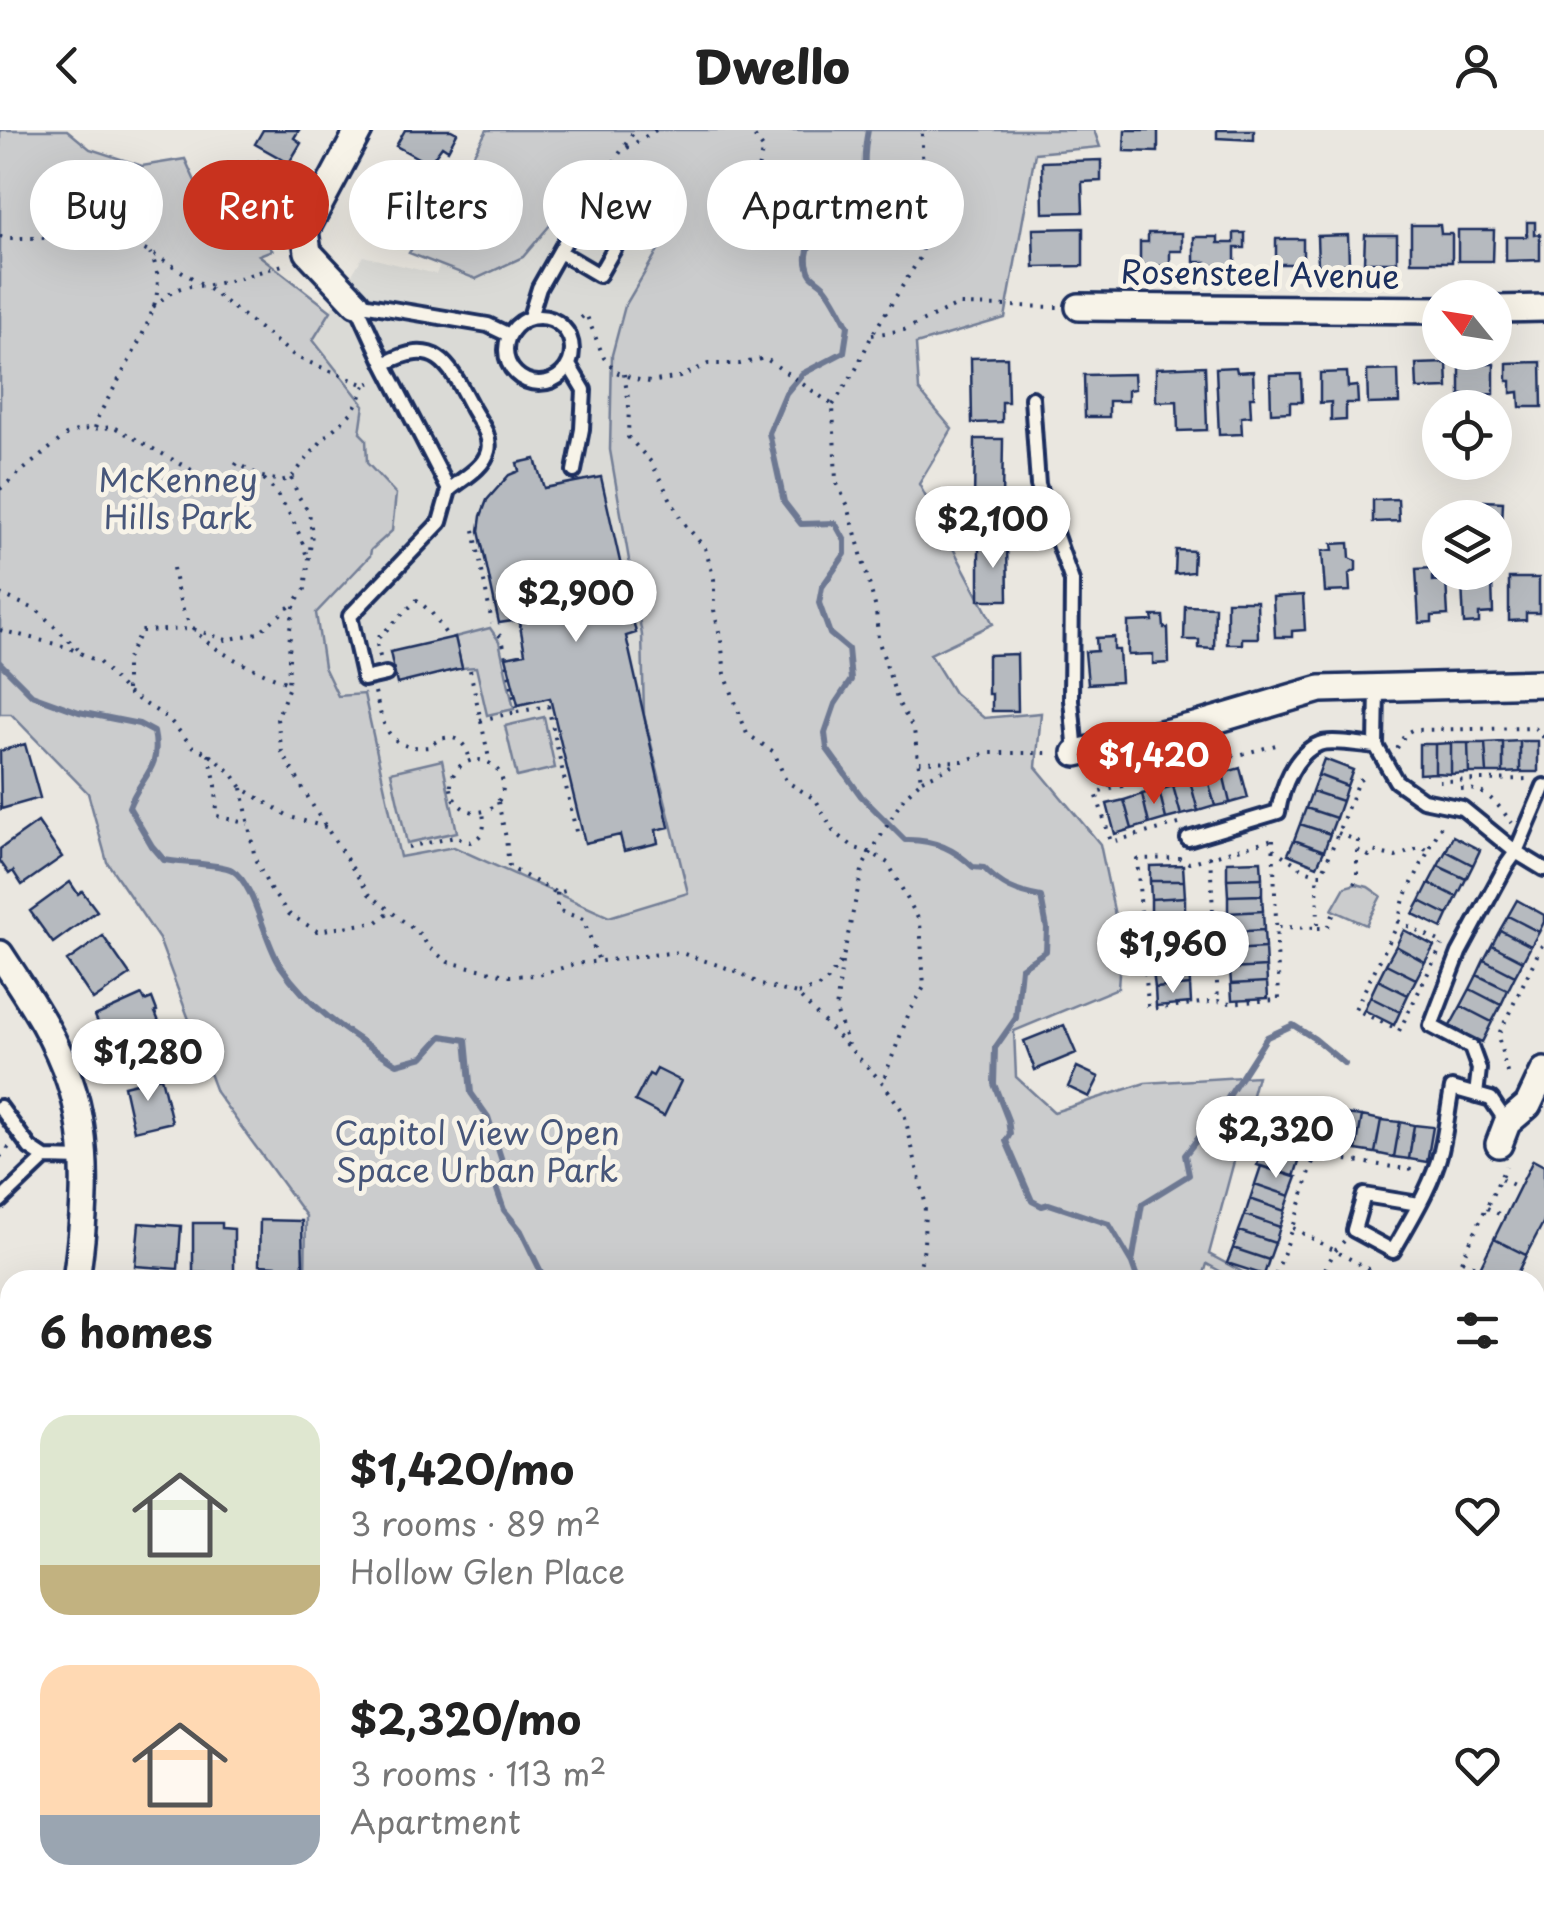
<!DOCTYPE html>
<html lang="en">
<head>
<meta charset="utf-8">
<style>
	body { margin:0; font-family:"Playpen Sans",sans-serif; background:#f2f2f2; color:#222; height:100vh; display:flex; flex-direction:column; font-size:38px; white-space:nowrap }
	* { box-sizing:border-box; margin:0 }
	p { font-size:32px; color:#767676 }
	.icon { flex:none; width:55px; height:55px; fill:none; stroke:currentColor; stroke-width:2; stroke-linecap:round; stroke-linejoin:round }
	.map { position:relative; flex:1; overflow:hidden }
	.drawer { position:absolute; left:0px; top:1140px; width:1545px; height:642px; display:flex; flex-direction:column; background:#fff; border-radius:30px 30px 0 0; box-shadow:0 10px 40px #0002 }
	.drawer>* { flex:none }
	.banner { position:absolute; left:30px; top:30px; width:1000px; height:90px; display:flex; gap:20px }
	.needle { width:65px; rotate:300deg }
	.buttons { position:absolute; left:1422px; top:150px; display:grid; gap:20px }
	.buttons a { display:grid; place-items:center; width:90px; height:90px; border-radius:50%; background:#fff; box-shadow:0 10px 40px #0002; font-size:50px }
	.price { position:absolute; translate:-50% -85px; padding:0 22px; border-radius:35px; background:#fff; color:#222; font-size:32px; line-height:65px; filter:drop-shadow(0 2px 5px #0008) }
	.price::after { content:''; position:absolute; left:50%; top:60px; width:30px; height:22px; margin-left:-15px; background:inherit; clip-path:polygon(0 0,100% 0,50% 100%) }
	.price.current { background:#c8321e; color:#fff }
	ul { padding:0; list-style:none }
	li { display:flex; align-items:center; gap:30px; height:250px; padding:0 40px }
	li span { display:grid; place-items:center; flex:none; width:280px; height:200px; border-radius:30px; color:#555 }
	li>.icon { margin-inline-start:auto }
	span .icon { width:120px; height:120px; fill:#fffc; stroke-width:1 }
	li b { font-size:42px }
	h2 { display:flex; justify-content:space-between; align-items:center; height:120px; padding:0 40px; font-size:42px }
	.pill { padding:0 35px; border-radius:45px; background:#fff; box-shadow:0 10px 40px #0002; font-size:35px; line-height:90px }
	.pill.current { background:#c8321e; color:#fff }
	header { display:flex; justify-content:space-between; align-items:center; height:130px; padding:0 40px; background:#fff; font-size:45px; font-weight:800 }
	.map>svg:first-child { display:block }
</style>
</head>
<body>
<header><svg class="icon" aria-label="back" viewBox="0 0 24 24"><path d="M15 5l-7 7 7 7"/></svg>Dwello<svg class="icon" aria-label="person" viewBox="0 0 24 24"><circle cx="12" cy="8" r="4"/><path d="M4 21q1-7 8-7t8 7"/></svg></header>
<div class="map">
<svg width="1544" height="1781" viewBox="0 0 1544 1781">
	<rect width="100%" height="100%" fill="#eae7e0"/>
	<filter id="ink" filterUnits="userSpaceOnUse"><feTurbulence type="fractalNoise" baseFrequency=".01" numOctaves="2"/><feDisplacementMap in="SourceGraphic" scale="20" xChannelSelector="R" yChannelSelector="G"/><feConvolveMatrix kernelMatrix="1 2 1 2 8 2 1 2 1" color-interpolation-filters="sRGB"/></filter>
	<g filter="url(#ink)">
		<!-- built -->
		<path fill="#dadad6" d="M492 13 577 41 674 93 897 552 992 653 320 1039 188 609 330 469 298 238 305 223 363 126 436 144Z"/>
		<!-- green -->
		<path fill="#cbcccd" stroke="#737e96" stroke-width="2.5" d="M0 0H67L90 19 142 36 185 29 207 78 252 97 272 120 259 125 331 181 313 210 364 275 360 303 366 309 367 333 396 364 392 401 371 420 370 426 316 483 324 537 338 566 364 564 400 727 454 717 609 787 688 763 644 585 642 505 610 320 612 225 625 176 674 93 590 48 523 127 476 149 409 123 472 27 487 0H1094L1100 17 1035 23 1005 188 916 214 919 260 952 299 919 354 993 494 930 524 954 563 984 588 1041 583 1036 637 1100 714 1121 814 1118 858 1014 901 1016 947 1054 982 1145 953 1257 946 1209 1124 1257 1150H1236L1207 1134 1202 1150H305L306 1086 216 962 159 809 107 732 88 663 11 584H0Z
			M490 498 499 511 514 579 487 585 476 537 462 538 455 507Z
			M544 587 555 638 517 647 505 596Z
			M442 630 457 702 407 713 391 642Z
			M1356 754 1368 757 1381 766 1366 795 1332 780 1345 757Z
			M1053 1773 1271 1772 1272 1781H1025Z"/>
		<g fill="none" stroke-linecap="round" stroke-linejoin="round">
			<!-- stream -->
			<path stroke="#6d7892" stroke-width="6" d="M868 0C864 21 862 46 871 66 858 78 842 77 828 87 816 96 803 122 808 137 810 148 816 148 823 155 831 162 842 185 848 196L844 222 802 244 786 263 769 303 784 372 801 394 835 393 845 411V424L822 457 819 473 830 504 848 519 851 550 835 574 825 603 827 619 861 666 905 710C932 709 954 718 973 737L984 738C1001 756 1017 763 1041 767L1047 798 1046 821 1021 838 1016 888 995 918 994 954 1008 990 1010 1004 1006 1011 1032 1071 1042 1076 1049 1074 1109 1094 1132 1133 1138 1150
				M0 533 32 565 79 582 139 594 154 602C162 640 141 645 129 677L152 716 164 730C179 733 222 734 232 740 255 754 264 811 280 835 311 881 351 905 397 934L423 927 442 906 466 910 471 963 488 987 502 1031 495 1054 504 1080 521 1101 545 1150
				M1132 1133 1142 1074 1189 1045 1185 1025 1220 980 1267 907 1293 895 1315 909 1345 934"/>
		</g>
		<!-- building -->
		<path fill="#b6babf" stroke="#1b2f5e" stroke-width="2.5" d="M263 0H299L294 8 301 13 289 33 255 14Z
			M405 0H451L457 3 448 20 442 16 429 34 396 16Z
			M1125 0H1158V22L1124 21Z
			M1217 0H1254V10L1217 8Z
			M1101 30V51L1082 52 1083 82 1043 83 1042 32Z
			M258 31 272 53 253 65 257 71 241 81 220 48 238 37 241 41Z
			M382 46 419 51 416 73 410 72 407 93 370 88 373 64 379 65Z
			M1527 92H1535V105L1540 104V130L1506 131V107H1527Z
			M1411 95H1440L1441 104H1452V132H1411Z
			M1083 98V136L1034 137 1033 99Z
			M1458 100H1494L1493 131H1458Z
			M1148 103H1182V121H1170V136H1140V112H1148Z
			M1234 103H1245V118H1235V136H1206V132H1194V107H1218V113H1234Z
			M1348 105 1349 134 1318 135 1317 106Z
			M1365 105H1397V132H1364Z
			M1276 109H1303V134H1276Z
			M1007 227 1008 272H1002V292L972 293 971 228Z
			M1541 232 1542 277H1520L1519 262 1511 263V251H1507V233Z
			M1447 233 1448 258 1417 259 1416 234Z
			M1460 234H1494V264L1460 265Z
			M1205 236 1207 300 1178 301 1177 271 1156 272V238Z
			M1236 237 1237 242 1253 241 1254 267H1250L1251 286 1241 287 1242 304 1219 305 1216 238Z
			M1398 240 1399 273 1368 274 1367 241Z
			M1347 242 1348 257 1357 256 1358 273H1346V290L1331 291V272L1320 273V243Z
			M1134 244 1135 259 1128 260V271H1109V287H1085L1084 245Z
			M1301 244 1302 272H1290V282L1271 283 1270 245Z
			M975 309H1003L1002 372H974Z
			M535 329 544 358 601 347 636 503 626 506 669 697 656 700 658 713 624 721 620 705 585 713 550 568 518 575 506 527 525 523 519 490 499 493 479 401 481 386 487 370 509 345 519 341 517 333Z
			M1398 369 1399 391 1373 392V370Z
			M1484 371 1503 372 1502 396H1495V388H1483Z
			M979 412H1007L1008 470H979Z
			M1349 413 1350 428 1356 431V440L1349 444 1350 461 1325 462 1322 421 1333 420 1332 414Z
			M1176 420 1194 421 1193 442 1175 444Z
			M1433 438V451L1446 450 1448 485 1432 486V492L1419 493 1416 439Z
			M1509 448H1539V483H1526V490L1509 491Z
			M1492 451 1493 483 1479 484V493L1464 494 1462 452Z
			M1303 465 1305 500 1292 501V507H1275L1273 467Z
			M1227 471H1257L1258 508H1242V514H1227Z
			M1185 476 1215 477 1214 519 1199 518V510H1184Z
			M1152 486H1163L1164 498H1168L1169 533 1153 534V524L1128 525V492L1153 491Z
			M455 507 462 538 397 554 390 522Z
			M1114 507V520H1119L1121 552 1088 554 1085 522 1097 521 1096 508Z
			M1017 524 1018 581H992V564H988V525Z
			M1520 611H1538V642H1520Z
			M1520 611V642L1503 643V612Z
			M1503 612V643H1487L1485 613Z
			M1451 613H1468L1469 643 1451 644Z
			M1451 613V644L1435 643V614Z
			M1468 613H1485L1487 643H1469Z
			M25 614 40 668 1 679 0 621Z
			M1419 614H1435V643L1419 644Z
			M1324 629 1353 640 1347 656 1318 645Z
			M1240 638 1248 668 1230 673 1223 643Z
			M1223 643 1230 673 1215 676 1207 646Z
			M1318 645 1347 656 1342 671 1312 661Z
			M1207 646 1215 676 1198 681 1190 651Z
			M1190 651 1198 681 1181 685 1173 656Z
			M1173 656 1181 685 1166 689 1159 660Z
			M1159 660 1166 689 1149 694 1142 664Z
			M1312 661 1342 671 1336 688 1306 678Z
			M1142 664 1149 694 1132 699 1124 670Z
			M1124 670 1132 699 1115 704 1107 674Z
			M1306 678 1336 688 1330 704 1300 694Z
			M38 692 62 727 22 755 13 741 9 744 0 731V719Z
			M1300 694 1330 704 1324 721 1294 710Z
			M1453 706 1480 720 1473 735 1446 721Z
			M1294 710 1324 721 1317 736 1288 724Z
			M1446 721 1473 735 1466 749 1438 736Z
			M1261 731 1262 748 1227 749V732Z
			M1183 735 1184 751H1150V736Z
			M1438 736 1466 749 1457 767 1429 753Z
			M1262 748V765L1228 766 1227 749Z
			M1150 751H1184L1185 767 1151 769Z
			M70 752 78 764 82 761 97 781 53 813 30 781Z
			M1429 753 1457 767 1448 785 1420 771Z
			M1262 765 1263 781 1228 783V766Z
			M1185 767V784L1151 785V769Z
			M1517 770 1544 785V792L1539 802 1508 786Z
			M1420 771 1448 785 1442 798 1413 784Z
			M1263 781 1264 800 1228 802V783Z
			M1185 784 1186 800 1152 802 1151 785Z
			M1508 786 1539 802 1531 816 1500 800Z
			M1186 800 1187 819 1153 821 1152 802Z
			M1264 800 1265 818 1229 820 1228 802Z
			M1404 800 1434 816 1425 832 1396 816Z
			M1500 800 1531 816 1523 831 1492 815Z
			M103 806 130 845 93 870 67 831Z
			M1492 815 1523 831 1515 846 1484 830Z
			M1396 816 1425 832 1416 849 1386 834Z
			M1265 818 1266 837 1230 839 1229 820Z
			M1187 819 1189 838 1153 840V821Z
			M1484 830 1515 846 1508 860 1477 845Z
			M1386 834 1416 849 1408 865 1378 850Z
			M1266 837 1267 852 1231 854 1230 839Z
			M1189 838 1190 855 1155 858 1153 840Z
			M1477 845 1508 860 1501 875 1470 859Z
			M1378 850 1408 865 1400 882 1370 867Z
			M1267 852 1268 868 1232 870 1231 854Z
			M1190 855 1191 873 1156 876 1155 858Z
			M1470 859 1501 875 1492 892 1461 876Z
			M142 865 145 871 152 868 157 881 155 882 166 909 115 931 95 886Z
			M1370 867 1400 882 1394 895 1364 880Z
			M1461 876 1492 892 1482 912 1450 896Z
			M1064 895 1076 923 1035 940 1024 911Z
			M1077 937 1099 947 1089 967 1068 957Z
			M657 939 681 951 664 986 635 971 649 944 653 946Z
			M161 947 172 992 134 1001 124 956Z
			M1328 980 1344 984 1338 1016 1322 1013Z
			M1344 984 1362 986 1356 1020 1338 1016Z
			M1362 986 1381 990 1375 1023 1356 1020Z
			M1381 990 1400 992 1394 1027 1375 1023Z
			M1400 992 1414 995 1409 1029 1394 1027Z
			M1272 995 1307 1008 1300 1028 1264 1015Z
			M1414 995 1433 997 1427 1032 1409 1029Z
			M1264 1015 1300 1028 1294 1047 1257 1035Z
			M1533 1030 1544 1036V1091L1526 1125 1494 1109Z
			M1261 1036 1297 1047 1290 1066 1255 1054Z
			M1255 1054 1290 1066 1285 1081 1250 1069Z
			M1250 1069 1285 1081 1280 1097 1245 1085Z
			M1245 1085 1280 1097 1275 1113 1239 1101Z
			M260 1090 302 1091 303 1141H275L276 1136 259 1135Z
			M139 1093 181 1096 178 1139 135 1136Z
			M193 1093H222V1098L234 1099V1143H193Z
			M1239 1101 1275 1113 1269 1130 1233 1118Z
			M1494 1109 1526 1125 1514 1150H1474Z
			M1233 1118 1269 1130 1264 1145 1227 1133Z
			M1535 1196 1544 1200V1244L1535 1239Z
			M10 1356V1403L6 1395 0 1399V1362Z
			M1544 1390V1466L1535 1467V1392Z
			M1313 1772H1328L1362 1781H1311Z"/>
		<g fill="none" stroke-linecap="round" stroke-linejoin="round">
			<!-- lane casing -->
			<g stroke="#1b2f5e" stroke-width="20">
				<path id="lane" d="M560 122 599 145 630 91
					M356 173 384 234 449 360C462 349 484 338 488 321 492 306 479 291 472 278 449 234 437 206 384 234
					M356 173 488 195 509 205
					M506 220a33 33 0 1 1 66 0a33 33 0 1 1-66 0Z
					M530 187 539 158 592 64
					M569 235 584 260 582 299 574 341
					M1032 268 1038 355 1072 451 1071 570 1076 623
					M386 544 364 549 350 486 440 392 449 360
					M1377 556 1376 616 1396 651 1423 670 1462 678 1516 722 1544 739
					M1188 709 1278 682C1282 658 1294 624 1319 614 1330 609 1363 615 1376 616
					M1476 965 1479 939 1471 917 1431 896 1459 823 1506 736 1516 722 1544 656
					M0 977 30 1018 45 1028 83 1029
					M0 1071 45 1028
					M1419 1074 1364 1065 1354 1100 1393 1121C1411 1089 1432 1056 1441 1021 1446 1000 1448 979 1452 958L1491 969 1507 993
					M0 1179 10 1183
					M1535 1373 1544 1372
					M1535 1493 1544 1491"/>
			</g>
			<!-- street casing -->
			<g stroke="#1b2f5e" stroke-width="32">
				<path id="street" d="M356 173 308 122 305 101 359 0
					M1079 177 1440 180
					M1495 179 1544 178
					M1076 623 1195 596 1320 559 1544 553
					M0 824C26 864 55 905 70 952 91 1012 85 1088 76 1150
					M1499 1014 1507 993 1528 975 1544 941
					M0 1291 10 1283"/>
			</g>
			<!-- secondary casing -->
			<g stroke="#1b2f5e" stroke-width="42">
				<path id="secondary" d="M1535 1313 1544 1316
					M0 1571H10
					M1535 1665 1544 1652
					M1459 1781 1466 1772"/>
			</g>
			<!-- path -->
			<path stroke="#1b2f5e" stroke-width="4" stroke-dasharray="2.5 8" stroke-linecap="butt" d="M627 18 656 0
				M602 50 635 0
				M751 68 763 18 752 3
				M0 106 7 108H111C146 116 174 137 205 156L233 150 289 133
				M153 177C172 161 179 154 205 156L296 227 365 255 375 250
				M581 188 586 184 604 228 616 242 635 249 650 252 680 247 708 234H740L765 228 833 275 836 352 848 376 876 479 878 509 898 572 914 600 921 651 904 667 863 736 843 828 828 850 817 858 797 864
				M872 205 904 200 958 175 1060 177
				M624 244 629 274 628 307 651 332 682 391 705 418 714 449V480L721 510 725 544 747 604 774 622 786 651 816 670 833 701 855 718 872 723 888 733 920 792 924 857 909 883 883 951
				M833 275 856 239 872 205 921 126 928 60 922 25V0
				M95 298 98 287C115 255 152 196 157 163 159 149 157 135 150 123
				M291 348 299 367 309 382 312 404 305 459 295 472 290 499 288 559 277 589 282 622 317 683 369 764 422 806 428 817 448 832 510 846 539 845 575 834 678 822 739 842 761 855 797 864 883 953 904 983 925 1072 924 1118 917 1150
				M264 349C285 372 298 396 307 427
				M0 359 66 305 79 300 114 297 222 357 237 333 262 347 281 351 291 348 324 308 351 283 360 268 365 255
				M474 400 492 493
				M173 438C177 459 180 481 193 498 211 522 260 542 288 553
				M0 464 37 480 81 522
				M0 500 67 517 99 532 126 562 168 588 192 616 209 624 231 642 242 658 290 687 329 698
				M380 527 376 510 417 470 431 482 446 504
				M470 540 490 633
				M126 560V531L141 501 193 499 226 510 258 503 295 472
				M375 562C383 596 388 621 429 617 447 600 466 607 470 631
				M517 582 548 576 577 706
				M480 590 517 582 502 508 494 500
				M1397 618 1406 603 1412 600 1535 598 1544 608
				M209 624 216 655 217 686 248 694
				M451 656a26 26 0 1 1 52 0a26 26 0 1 1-52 0Z
				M919 632 963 631 987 623H1053
				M922 650 959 633
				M1439 651 1529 649
				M242 658 255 729 270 759 289 784 317 801 377 792 389 782
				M1110 658 1113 638
				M1461 659C1486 657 1498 675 1512 693
				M498 672 506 708 509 737 557 763 569 760
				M1179 694 1111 712 1096 663 1276 615
				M1441 696 1404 769 1397 796 1355 879 1399 901 1442 815
				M1338 703 1358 711 1357 720 1369 726 1372 721 1396 727 1421 717 1428 721
				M1273 709 1279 870 1224 873 1218 871 1150 879 1148 875 1137 729 1179 728 1189 733Z
				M408 717 455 707 470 712C485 706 485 697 483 682
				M1273 719 1307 741 1317 744
				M1210 726 1218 871
				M1354 754 1357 747V720
				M557 763V780L583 789 599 831
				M1398 791 1443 813
				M1279 797 1318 798 1317 744H1322L1358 651 1365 647
				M1318 798H1327L1335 781
				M842 832 836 880 848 915
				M1507 943 1498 906 1544 811
				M1296 997 1317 1003 1319 1011 1315 1025
				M0 1027 10 1016
				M1501 1049 1520 1058
				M1487 1078 1505 1087
				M1293 1098 1389 1150
				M1462 1130 1480 1138
				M1325 1139 1335 1121 1345 1110
				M1276 1144 1293 1098 1315 1025 1419 1041
				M1452 1150 1506 1036
				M1392 1781 1393 1779"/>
			<!-- lane -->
			<use href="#lane" stroke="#f7f3e8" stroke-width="12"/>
			<!-- street -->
			<use href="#street" stroke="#f7f3e8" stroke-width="25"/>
			<!-- secondary -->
			<use href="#secondary" stroke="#f7f3e8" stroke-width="35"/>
			<!-- rail casing -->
			<g stroke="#1b2f5e" stroke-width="10">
				<path id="rail" d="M1535 1570 1544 1567
					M777 1781 855 1772
					M901 1781 952 1772"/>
			</g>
			<!-- rail -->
			<use href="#rail" stroke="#f7f3e8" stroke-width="6" stroke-dasharray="19" stroke-linecap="butt"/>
		</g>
	</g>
	<g text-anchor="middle" stroke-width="10" stroke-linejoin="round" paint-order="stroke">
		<!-- street labels -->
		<g font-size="32" fill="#1b2f5e" stroke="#f7f3e8">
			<text transform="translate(1260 145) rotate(1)" y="11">Rosensteel Avenue</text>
		</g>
		<!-- park labels -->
		<g font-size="32" fill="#47567a" stroke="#f7f3e8">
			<text x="178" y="362">McKenney<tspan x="178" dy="37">Hills Park</tspan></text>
			<text x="477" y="1015">Capitol View Open<tspan x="477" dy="37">Space Urban Park</tspan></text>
		</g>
	</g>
</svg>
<div class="buttons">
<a><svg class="needle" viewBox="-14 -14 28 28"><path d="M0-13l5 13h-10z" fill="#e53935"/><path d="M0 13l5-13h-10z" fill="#767676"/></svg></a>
<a><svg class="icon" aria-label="locate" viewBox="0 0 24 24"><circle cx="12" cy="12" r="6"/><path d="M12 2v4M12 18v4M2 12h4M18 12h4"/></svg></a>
<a><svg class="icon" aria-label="layers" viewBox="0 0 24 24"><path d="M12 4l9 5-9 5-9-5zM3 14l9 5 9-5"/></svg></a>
</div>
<b class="price" style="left:993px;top:441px">$2,100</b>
<b class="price" style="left:576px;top:515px">$2,900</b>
<b class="price current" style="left:1154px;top:677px">$1,420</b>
<b class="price" style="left:1173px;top:866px">$1,960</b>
<b class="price" style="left:148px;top:974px">$1,280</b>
<b class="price" style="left:1276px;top:1051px">$2,320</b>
<div class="banner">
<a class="pill">Buy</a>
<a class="pill current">Rent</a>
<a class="pill">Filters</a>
<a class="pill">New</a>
<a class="pill">Apartment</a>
</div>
<section class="drawer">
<h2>6 homes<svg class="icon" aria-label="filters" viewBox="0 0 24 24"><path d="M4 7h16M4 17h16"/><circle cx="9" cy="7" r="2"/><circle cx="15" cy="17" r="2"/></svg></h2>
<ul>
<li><span style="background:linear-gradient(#dfe7d0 75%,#c2b280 0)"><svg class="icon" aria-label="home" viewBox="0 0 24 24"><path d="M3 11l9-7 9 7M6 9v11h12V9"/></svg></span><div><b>$1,420/mo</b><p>3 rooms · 89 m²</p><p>Hollow Glen Place</p></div><svg class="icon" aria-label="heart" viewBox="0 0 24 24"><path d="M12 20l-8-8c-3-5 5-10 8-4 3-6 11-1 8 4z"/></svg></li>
<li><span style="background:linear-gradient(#ffd9b3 75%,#9aa5b1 0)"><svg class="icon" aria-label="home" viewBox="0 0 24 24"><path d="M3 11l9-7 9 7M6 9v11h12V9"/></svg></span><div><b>$2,320/mo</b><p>3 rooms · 113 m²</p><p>Apartment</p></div><svg class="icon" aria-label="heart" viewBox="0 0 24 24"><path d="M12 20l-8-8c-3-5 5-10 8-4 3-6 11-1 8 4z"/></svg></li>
</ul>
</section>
</div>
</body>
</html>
